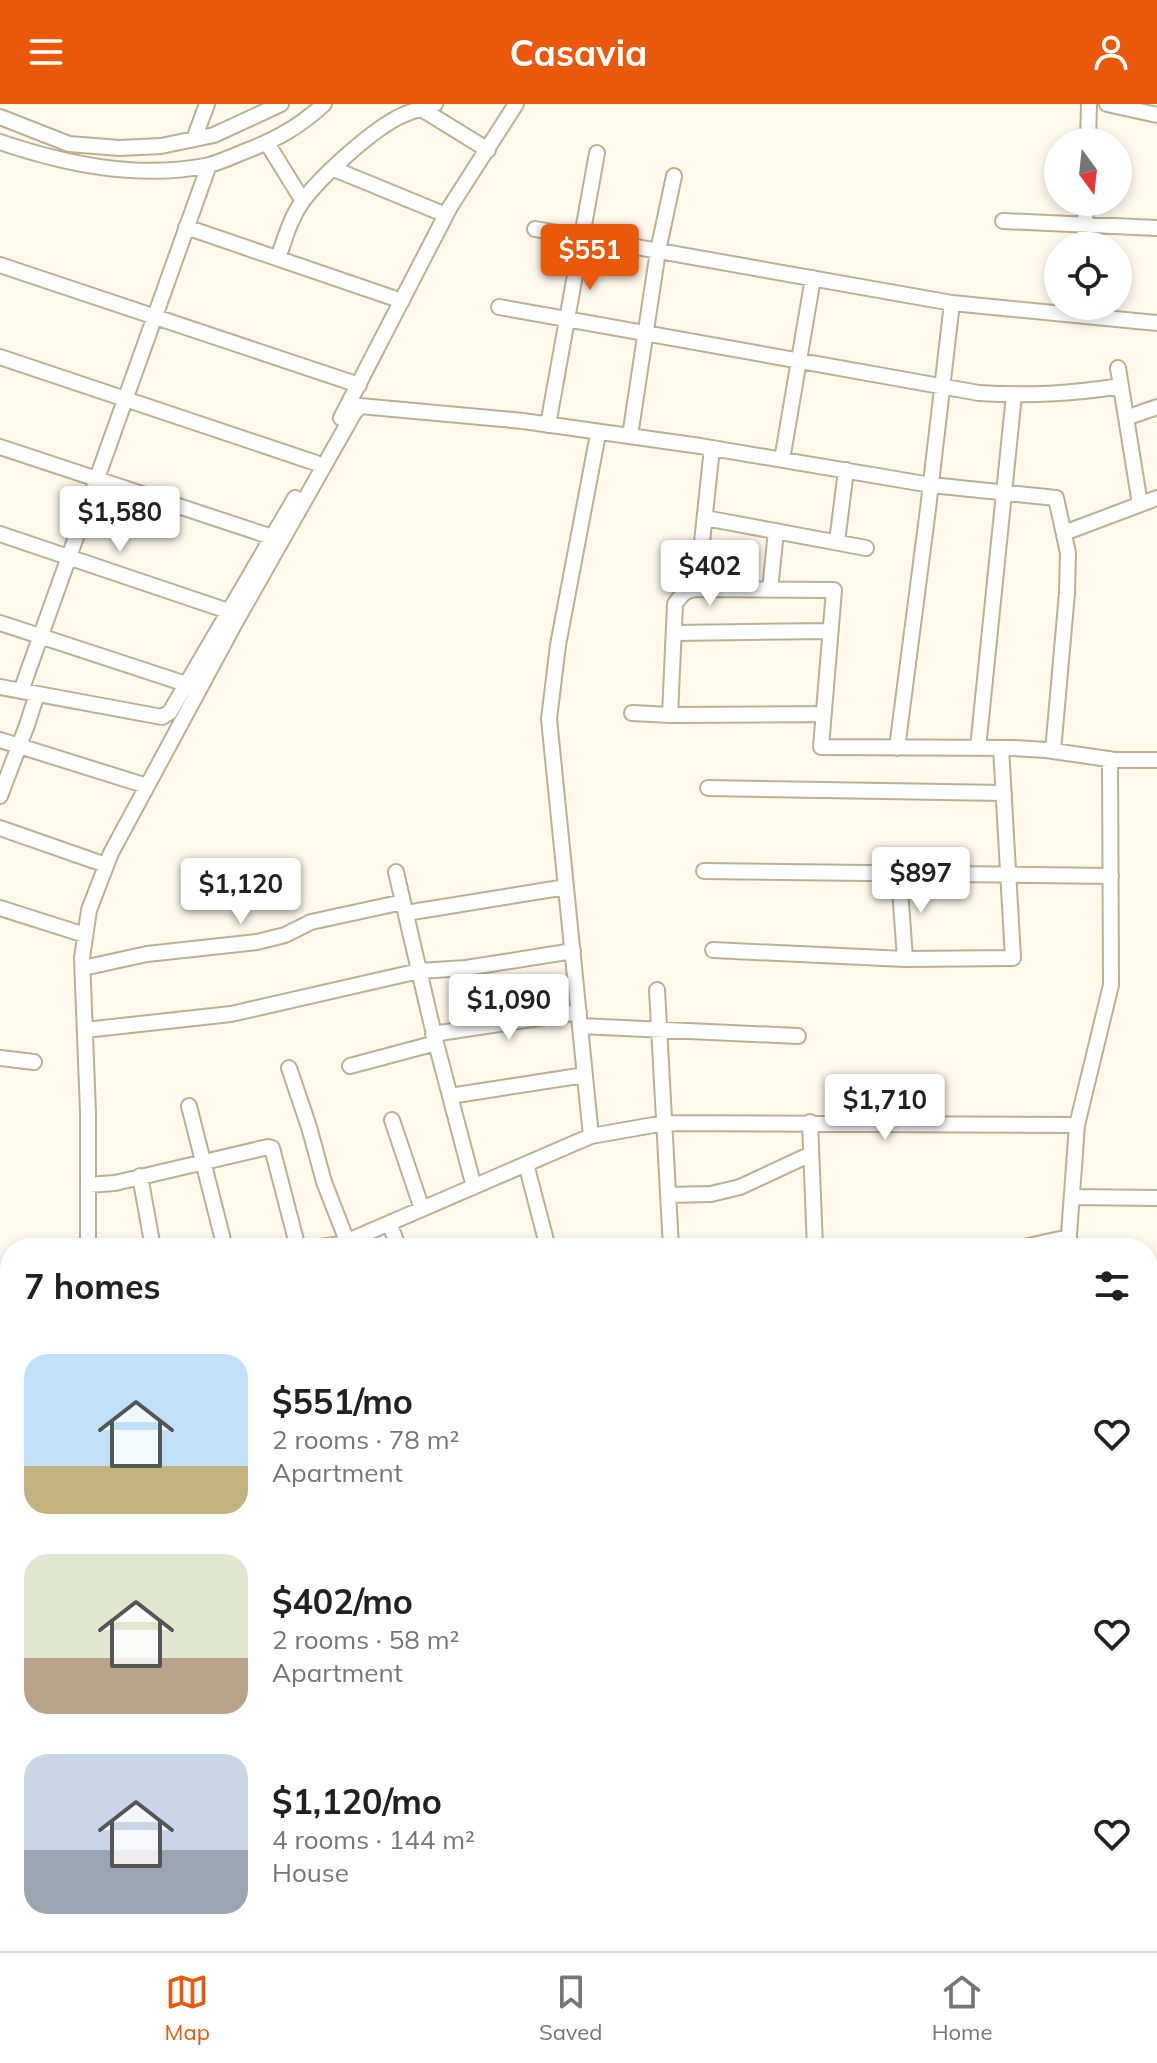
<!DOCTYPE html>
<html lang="en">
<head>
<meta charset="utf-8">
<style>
	body { margin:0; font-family:Mulish,sans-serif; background:#f6f6f6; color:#202124; height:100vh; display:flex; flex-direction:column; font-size:30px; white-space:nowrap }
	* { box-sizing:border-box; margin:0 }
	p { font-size:26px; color:#757577 }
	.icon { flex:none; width:44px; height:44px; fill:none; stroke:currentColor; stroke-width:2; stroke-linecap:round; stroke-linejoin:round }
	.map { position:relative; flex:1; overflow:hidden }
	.panel { position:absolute; left:0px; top:1134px; width:1158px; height:714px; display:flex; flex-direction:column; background:#fff; border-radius:32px 32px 0 0; box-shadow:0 4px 12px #0003 }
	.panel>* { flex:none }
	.needle { width:52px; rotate:165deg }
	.buttons { position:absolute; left:1044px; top:24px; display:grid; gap:16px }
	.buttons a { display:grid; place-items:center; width:88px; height:88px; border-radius:50%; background:#fff; box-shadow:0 4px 12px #0003; font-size:40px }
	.price { position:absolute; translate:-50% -68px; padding:0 18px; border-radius:8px; background:#fff; color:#222; font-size:26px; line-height:52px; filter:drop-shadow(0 2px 4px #0008) }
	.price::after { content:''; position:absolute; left:50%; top:48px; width:24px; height:18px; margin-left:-12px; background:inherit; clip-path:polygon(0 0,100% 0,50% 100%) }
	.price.on { background:#ea580c; color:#fff }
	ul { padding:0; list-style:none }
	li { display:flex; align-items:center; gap:24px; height:200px; padding:0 24px }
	li span { display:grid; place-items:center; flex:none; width:224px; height:160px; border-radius:24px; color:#555 }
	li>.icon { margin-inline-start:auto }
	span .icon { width:96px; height:96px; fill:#fffc; stroke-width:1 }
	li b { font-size:34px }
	h2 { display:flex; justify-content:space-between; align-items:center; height:96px; padding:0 24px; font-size:34px }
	header { display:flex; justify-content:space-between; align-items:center; height:104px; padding:0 24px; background:#ea580c; color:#fff; font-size:36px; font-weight:700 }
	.dock { display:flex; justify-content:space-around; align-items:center; height:112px; border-top:2px solid #e0e0e0; background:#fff; font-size:22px; color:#757577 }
	.dock a { display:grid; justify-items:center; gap:4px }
	.dock .on { color:#ea580c }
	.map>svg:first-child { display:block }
</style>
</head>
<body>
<header><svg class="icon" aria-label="menu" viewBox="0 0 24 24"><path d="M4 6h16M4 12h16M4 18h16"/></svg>Casavia<svg class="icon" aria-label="person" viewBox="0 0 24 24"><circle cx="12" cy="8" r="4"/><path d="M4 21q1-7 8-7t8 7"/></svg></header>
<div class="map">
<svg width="1157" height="1847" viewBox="0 0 1157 1847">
	<rect width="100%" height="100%" fill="#fff9ec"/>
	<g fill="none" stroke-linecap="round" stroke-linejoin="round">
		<!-- minor casing -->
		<g stroke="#beaf92" stroke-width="18">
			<path id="minor" d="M1107 0 1157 11
				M420 4 488 46
				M0 13 69 40 120 44 161 42 214 31 281 0
				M194 35 207 0
				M0 38C65 60 136 75 205 62 219 59 233 52 246 47 277 35 299 23 324 0
				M1088 38 1089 0
				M267 39 303 97
				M334 65 446 111
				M1003 117 1157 124
				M186 123 402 197
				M535 125 952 199 1157 219
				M1084 142 1086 98
				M278 154C285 135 290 115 302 98 320 73 368 30 395 15 407 8 422 4 435 0
				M0 161 359 281
				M499 203 979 289C1030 292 1070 290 1121 282
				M0 253 316 359
				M1118 264 1140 400
				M341 314 450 103 516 0
				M1126 314 1157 303
				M548 321 597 49
				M630 332 658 147 674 72
				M0 343 272 433
				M782 356 813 174
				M705 414 866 444
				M1064 429 1157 394
				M0 430 228 507
				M837 438 846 366
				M697 485 712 344
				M770 486 776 427
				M0 519 186 580
				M674 529 830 527
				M0 583 162 613 170 608 295 394
				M21 587 209 61
				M632 609 670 611 824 610
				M670 611 675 500C682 490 685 486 697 485L834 486 821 643 1014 644 1046 646 1115 656H1157
				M0 636 147 682
				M897 644 928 405 952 199
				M978 644 1014 291
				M708 684 1004 689
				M0 692 27 621 37 590
				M0 724 106 761
				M704 767 1111 772
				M396 768 436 939 474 1083
				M899 770 905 855
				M0 804 85 831
				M406 809 566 783
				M713 846 905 855 1013 854 1001 644
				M83 864 147 850 257 838 285 831 311 818 403 798
				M657 886 671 1144
				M580 922 798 932
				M85 926 231 910 419 867 466 864 573 847
				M433 930 579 908
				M0 954 34 958
				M350 962 436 939
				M289 964 309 1023 324 1078 347 1137
				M450 992 585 971
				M189 1002 225 1144
				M392 1016 422 1105
				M810 1018 815 1144
				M591 1032 549 615 558 541 598 330
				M526 1060 548 1144
				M140 1072 153 1144
				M88 1081 115 1079 268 1043 272 1044 298 1144
				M668 1091 711 1090 740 1083 811 1050
				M1072 1093 1157 1094
				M389 1119 399 1144
				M88 1144V1008L82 854 89 806 111 749 235 519 354 309 360 302 523 317 700 342 931 381 1056 394 1068 449 1067 489 1053 647
				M314 1144 341 1140 591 1032 665 1019 1077 1021 1111 881 1110 655
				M1019 1144 1069 1133
				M1068 1144 1077 1021
				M0 1177 10 1176
				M1148 1199H1157
				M0 1287 10 1286
				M0 1326 10 1325
				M1148 1341 1157 1342
				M1148 1430 1157 1426
				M1148 1490 1157 1487
				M0 1590 10 1591
				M1148 1731 1153 1742
				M0 1741 10 1762
				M1148 1825 1156 1847
				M568 1838 569 1847
				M705 1838 706 1847
				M823 1838 826 1840 853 1844 855 1847
				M1071 1838 1075 1847
				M243 1847 245 1838"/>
		</g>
		<!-- minor -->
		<use href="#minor" stroke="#fff" stroke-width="14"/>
	</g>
</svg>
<div class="buttons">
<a><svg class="needle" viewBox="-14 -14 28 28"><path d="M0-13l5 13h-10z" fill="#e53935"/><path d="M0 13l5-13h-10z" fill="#757577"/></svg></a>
<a><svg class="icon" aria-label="locate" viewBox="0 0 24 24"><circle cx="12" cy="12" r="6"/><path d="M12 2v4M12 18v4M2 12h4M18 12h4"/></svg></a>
</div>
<b class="price on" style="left:590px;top:188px">$551</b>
<b class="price" style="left:120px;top:450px">$1,580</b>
<b class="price" style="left:710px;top:504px">$402</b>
<b class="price" style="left:921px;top:811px">$897</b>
<b class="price" style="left:241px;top:822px">$1,120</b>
<b class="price" style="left:509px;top:938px">$1,090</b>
<b class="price" style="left:885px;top:1038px">$1,710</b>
<section class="panel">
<h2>7 homes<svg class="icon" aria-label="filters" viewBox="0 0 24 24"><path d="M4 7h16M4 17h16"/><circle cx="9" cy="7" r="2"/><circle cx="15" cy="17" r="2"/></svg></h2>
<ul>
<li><span style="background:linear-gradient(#bfe0f5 70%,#c2b280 0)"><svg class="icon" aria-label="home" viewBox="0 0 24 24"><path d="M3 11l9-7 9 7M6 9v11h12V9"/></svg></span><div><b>$551/mo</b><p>2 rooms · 78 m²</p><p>Apartment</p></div><svg class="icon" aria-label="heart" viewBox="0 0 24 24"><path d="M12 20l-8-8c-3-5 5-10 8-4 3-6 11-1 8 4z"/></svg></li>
<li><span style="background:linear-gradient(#dfe7d0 65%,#b9a48a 0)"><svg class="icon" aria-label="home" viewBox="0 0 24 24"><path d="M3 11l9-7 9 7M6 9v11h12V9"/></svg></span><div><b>$402/mo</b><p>2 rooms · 58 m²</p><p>Apartment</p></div><svg class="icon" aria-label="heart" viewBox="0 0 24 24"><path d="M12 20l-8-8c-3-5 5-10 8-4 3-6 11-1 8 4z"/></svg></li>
<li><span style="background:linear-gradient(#c9d6e8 60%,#9aa5b1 0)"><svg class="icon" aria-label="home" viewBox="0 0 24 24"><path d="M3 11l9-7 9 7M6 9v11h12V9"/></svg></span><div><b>$1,120/mo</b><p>4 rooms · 144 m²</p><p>House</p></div><svg class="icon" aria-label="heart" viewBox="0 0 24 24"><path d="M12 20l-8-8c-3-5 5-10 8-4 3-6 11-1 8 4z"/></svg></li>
</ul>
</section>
</div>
<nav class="dock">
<a class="on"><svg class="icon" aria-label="map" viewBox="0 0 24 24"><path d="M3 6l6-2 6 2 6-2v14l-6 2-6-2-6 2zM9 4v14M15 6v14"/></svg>Map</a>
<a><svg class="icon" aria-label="saved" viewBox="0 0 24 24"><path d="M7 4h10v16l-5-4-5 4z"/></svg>Saved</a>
<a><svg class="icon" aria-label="home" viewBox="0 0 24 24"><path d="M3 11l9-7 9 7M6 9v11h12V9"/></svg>Home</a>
</nav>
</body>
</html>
